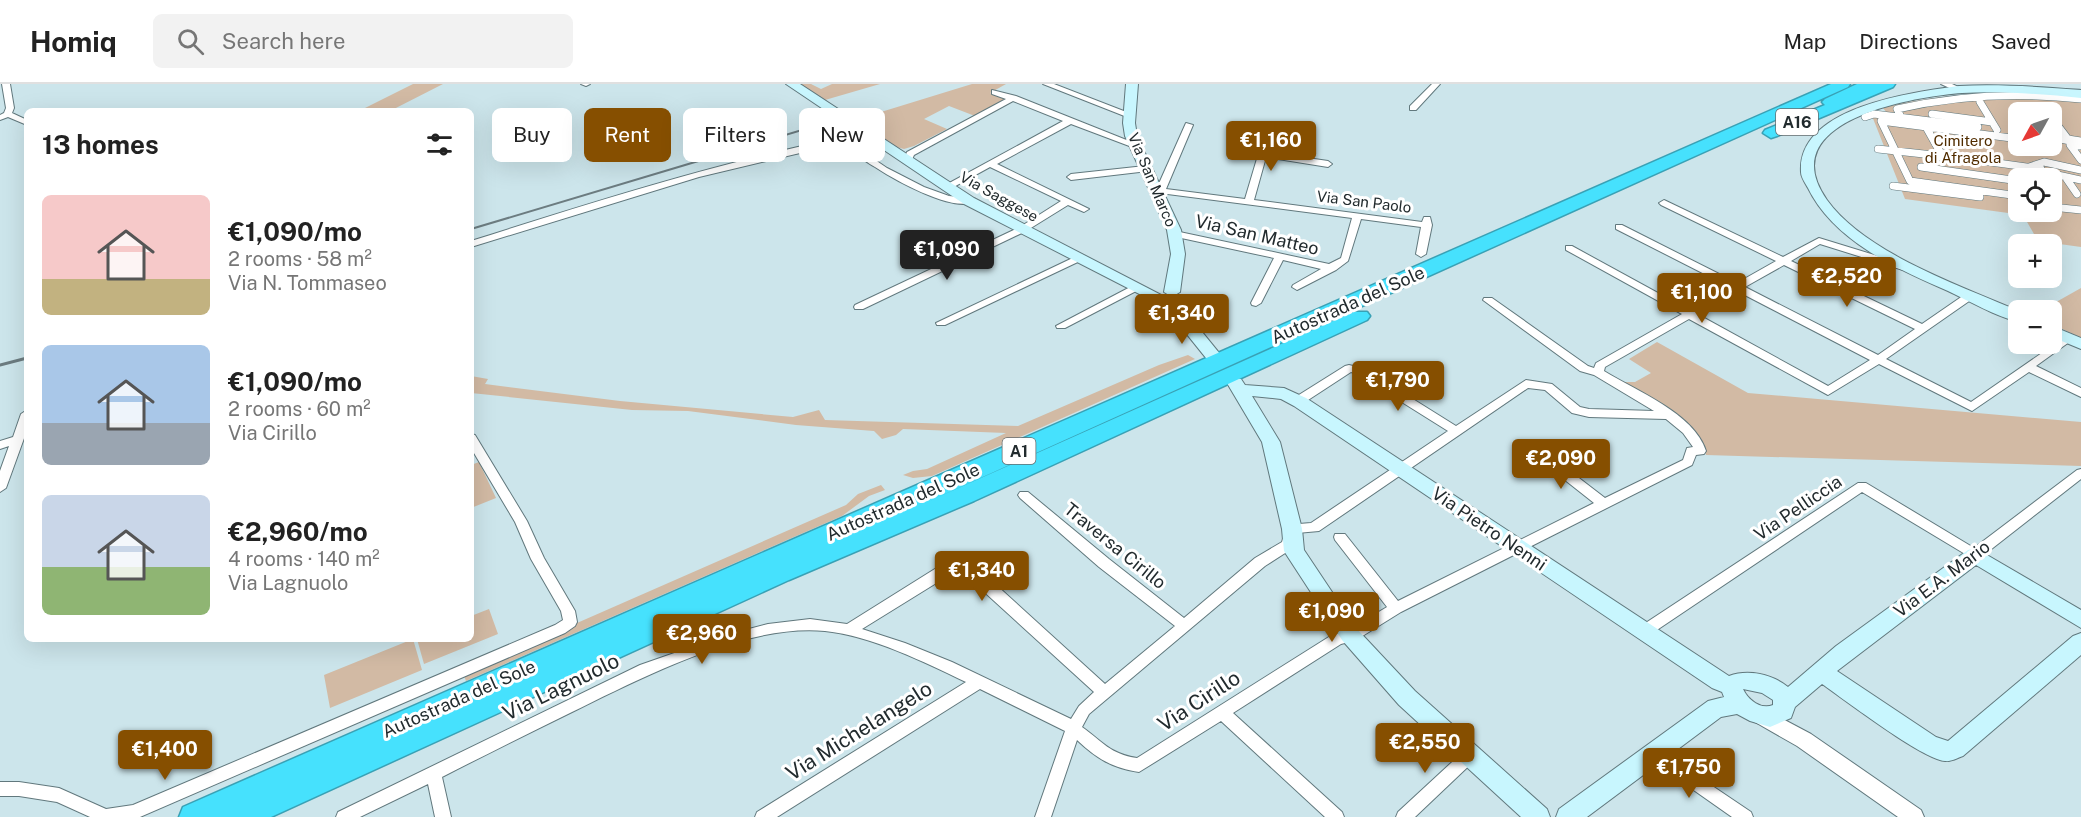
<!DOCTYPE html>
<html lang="en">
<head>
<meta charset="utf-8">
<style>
	body { margin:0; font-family:"Public Sans",sans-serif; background:#f2f2f2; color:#222; height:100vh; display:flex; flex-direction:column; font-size:22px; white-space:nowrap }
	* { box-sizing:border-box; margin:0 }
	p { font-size:20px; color:#767676 }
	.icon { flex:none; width:33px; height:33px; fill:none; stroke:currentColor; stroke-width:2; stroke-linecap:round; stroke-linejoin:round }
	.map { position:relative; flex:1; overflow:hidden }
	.details { position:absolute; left:24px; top:24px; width:450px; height:534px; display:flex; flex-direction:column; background:#fff; border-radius:9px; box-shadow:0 6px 24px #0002 }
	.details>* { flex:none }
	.top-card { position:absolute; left:492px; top:24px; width:570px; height:54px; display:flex; gap:12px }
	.needle { width:39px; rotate:230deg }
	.tools { position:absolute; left:2008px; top:18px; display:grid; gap:12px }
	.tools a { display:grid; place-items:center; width:54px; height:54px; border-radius:9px; background:#fff; box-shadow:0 6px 24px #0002; font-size:30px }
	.price { position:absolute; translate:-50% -51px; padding:0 14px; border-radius:6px; background:#864f00; color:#fff; font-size:20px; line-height:39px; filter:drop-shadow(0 2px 3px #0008) }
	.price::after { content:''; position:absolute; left:50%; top:36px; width:18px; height:14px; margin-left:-9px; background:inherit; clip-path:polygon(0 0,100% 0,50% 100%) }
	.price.current { background:#222; color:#fff }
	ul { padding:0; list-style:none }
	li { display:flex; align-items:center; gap:18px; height:150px; padding:0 18px }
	li span { display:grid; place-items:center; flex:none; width:168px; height:120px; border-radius:9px; color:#555 }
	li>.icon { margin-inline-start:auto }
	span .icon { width:72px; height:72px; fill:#fffc; stroke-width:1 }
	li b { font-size:26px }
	h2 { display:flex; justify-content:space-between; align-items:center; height:72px; padding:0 18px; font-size:26px }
	.chip { padding:0 21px; border-radius:9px; background:#fff; box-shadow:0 6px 24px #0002; font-size:21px; line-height:54px }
	.chip.current { background:#864f00; color:#fff }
	header { display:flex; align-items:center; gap:36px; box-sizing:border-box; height:84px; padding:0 30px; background:#fff; border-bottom:2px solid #e0e0e0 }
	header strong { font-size:28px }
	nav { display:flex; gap:33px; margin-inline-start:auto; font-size:21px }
	.search { width:420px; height:54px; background:#f2f2f2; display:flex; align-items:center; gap:15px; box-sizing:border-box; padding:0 21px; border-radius:9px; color:#767676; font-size:22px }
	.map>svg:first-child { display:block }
</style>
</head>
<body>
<header>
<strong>Homiq</strong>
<div class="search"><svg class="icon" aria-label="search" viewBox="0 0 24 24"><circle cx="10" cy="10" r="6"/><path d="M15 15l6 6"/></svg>Search here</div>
<nav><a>Map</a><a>Directions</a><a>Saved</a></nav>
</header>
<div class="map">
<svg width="2081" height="733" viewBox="0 0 2081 733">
	<rect width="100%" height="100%" fill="#cce5eb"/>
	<!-- green -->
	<path fill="#d2baa4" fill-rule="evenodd" d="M413 0H443L390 27H359Z
		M800 0H811L821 5 832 0H880L825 16Z
		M972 0H1006L990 9 1006 15 975 32 949 22 924 35 947 45 914 62 904 65 896 63 855 36Z
		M1993 9 2081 14V163L2038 157 2023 131 1905 115 1872 32 1890 33 1883 24C1919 14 1956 11 1993 9ZM2019 28H2052V62H2019ZM2019 94H2052V128H2019Z
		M2081 204V254L2052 240V226H2042Z
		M1657 258 1748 309 2081 338V382L1706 371 1702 360 1622 298H1635L1651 289 1629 275Z
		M1188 271 1195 275 932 392 913 394 903 391 913 387 927 385 1006 349 903 345 896 351 882 355 874 347 796 341 688 327 632 326 471 309V292L488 295 485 300 620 317 793 333 819 326 825 336 1018 342 1159 281Z
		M479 378 496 414 471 424V381Z
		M881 401 885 406 869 412 842 432 466 597 463 589 846 421 858 410Z
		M489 525 498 550 424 580 417 555H471V532Z
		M413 555 422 586 330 624 324 591Z"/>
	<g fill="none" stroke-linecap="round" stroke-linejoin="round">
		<!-- pedestrian casing -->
		<g stroke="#61787d" stroke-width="8">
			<path id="pedestrian" d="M1980 18 1997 46
				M1932 30 1992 38
				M1865 33 1874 30 1978 43
				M1901 33 1897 25C1958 11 2018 8 2081 15
				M2052 34 2068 55 2081 57
				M1926 43 1940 68
				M2052 53 2070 57
				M2019 55 1881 37 1910 97 2019 112
				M2081 62 2070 61 2081 76
				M1878 65 1933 71
				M1940 68 1954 73 1947 75 1933 71Z
				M1954 73 2041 85
				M1921 83 2019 97
				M2029 83 2044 78 2081 86
				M2035 86 2081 96
				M2066 94 2077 110
				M1893 102 1980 113
				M2052 123 2081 126"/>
		</g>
		<!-- minor casing -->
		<g stroke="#61787d" stroke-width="2">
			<path id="minor" d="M2 0H10L14 24 12 29 27 36V41L8 33 0 36V31L4 29 6 24Z
				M581 0H590L586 2Z
				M1043 0H1054L1134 31 1127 33Z
				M1432 0H1440L1416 26H1410V22Z
				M1941 0H1952L1965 6 1958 8Z
				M992 6 1016 12 1139 61 1132 63 1071 40 997 80 1089 125 1084 128 1068 121 1026 147 863 225H855L854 223 855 221 1020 143 1061 117 990 83 950 105H944L942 103 1063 37 1013 17 914 71 910 80 903 78 907 68 1006 15 992 10Z
				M1186 39 1193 41 1166 105 1245 115 1264 51 1271 49 1272 51 1267 68 1328 77 1332 80 1328 83 1266 73 1254 116 1422 138 1424 133H1430L1432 141 1426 170 1421 173 1416 170 1421 143 1361 135 1348 177 1336 186 1297 206 1292 203 1293 201 1321 185 1283 176 1261 219 1256 222 1252 221 1251 219 1274 174 1172 152V148L1175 147 1329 180 1341 174 1352 134 1152 108V104H1157Z
				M834 55 853 61 887 84 924 103 949 112 969 114 974 117C955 130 893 95 875 83 861 75 850 64 834 61L699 93 471 163V157C591 119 711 81 834 55Z
				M1145 82 1149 85 1148 87 1071 96 1067 93 1071 90Z
				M1664 116 1783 173 1819 154 1907 181V185L1903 186 1820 160 1791 177 1922 240 1967 209H1975V213L1886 275 1971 318 2068 251 2073 254 2072 256 2036 282 2081 304V313L2029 288 1972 327 1879 280 1828 311 1689 235 1605 283 1604 287C1636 307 1694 329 1706 367L1704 370 1696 371 1692 381 1401 528 1356 556 1341 560 1233 629 1342 728 1344 733H1325L1221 637 1139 688C1112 684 1096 674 1077 656L1051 733H1035L1065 647 980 605 777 733H755L757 728 966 598C924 578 872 552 825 547 747 539 641 594 572 628 529 649 485 671 442 693L451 733H435L428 700 360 733H336L338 728 640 581 726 551 768 540 810 535 847 540 946 478 960 475 972 479 1105 600 1175 542 1099 483 1020 414 1018 411 1020 408H1028L1109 475 1184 534 1255 474 1282 458 1287 441 1311 439 1448 347 1357 290 1351 288 1302 320H1294L1292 317 1294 314 1345 282 1349 281 1365 285 1456 342 1526 296 1552 300 1580 323 1589 325 1654 327 1594 291 1580 287 1483 216 1484 214H1492L1588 282 1594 284 1596 279 1682 230 1566 166V162H1572L1689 226 1730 203 1616 145V141H1622L1737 199 1776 177 1661 121 1659 119ZM1784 181 1915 245 1878 271 1745 203ZM1737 207 1870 276 1828 302 1697 230ZM1528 304 1545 306 1572 329 1589 333 1666 335 1683 349 1693 363 1687 364 1683 376 1605 414 1540 364H1532L1530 367 1532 370 1594 419 1398 517 1345 450H1335L1334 453 1335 456 1387 523 1347 547 1332 551 1137 674C1110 670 1103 658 1082 643L1089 630 1265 482 1293 464 1297 449 1319 447ZM959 485 1094 608 1079 622 1071 635 952 578 905 559 862 545Z
				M1079 171 1082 172V176L945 241H937L936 239Z
				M1136 200 1141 203 1140 205 1065 244H1057L1056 242Z
				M27 326V346L6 404 0 408V387L9 362 0 365V357L13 353 21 330Z
				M471 350 475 351 527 437 544 474 575 527 577 538 575 542 565 549 140 733H90L57 718 19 712H0V698H19L59 704 106 725 133 721 555 541 563 536 561 527 531 475 515 438 471 364Z
				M2081 385V395L1980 474 1975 476 1862 408 1648 552 1643 554 1638 552 1636 548 1638 544 1858 399H1866L1974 464 2077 386Z
				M1653 662 1751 728 1753 733H1732L1648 674 1645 669 1648 664Z
				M1469 665 1474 667 1477 672 1474 677 1415 733H1396L1398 728 1464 667Z"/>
		</g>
		<!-- tertiary casing -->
		<g stroke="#61787d" stroke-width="2">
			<path id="tertiary" d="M1762 624 1811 650 1921 726 1924 733H1898L1797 662 1755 638 1753 632 1755 626Z"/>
		</g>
		<!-- secondary casing -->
		<g stroke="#61787d" stroke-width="2">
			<path id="secondary" d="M786 0H800L974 114 1165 213 1185 227 1220 270 1212 275 1206 274 1173 233 1153 217 964 120Z
				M1126 0H1138L1135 39 1137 52 1181 146 1185 170 1180 208 1172 213 1164 208 1171 170 1167 146 1125 52 1123 39Z
				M1959 2C2000 0 2040 3 2081 6V14C2042 10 2002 7 1962 9 1911 13 1771 37 1827 116 1865 169 1961 202 2019 227V238C1995 232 1971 218 1948 207 1897 185 1834 157 1808 104 1805 99 1801 93 1801 88 1797 23 1913 8 1959 2Z
				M2052 242 2081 254V265L2052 253Z
				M1235 294 1241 295 1245 301 1284 304 1306 314 1729 592C1748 585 1772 590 1788 603L1836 562 1968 466 1975 464 2081 526V544L1976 481 1837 587 1936 653 1948 657 2073 552 2081 549V571L1963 672C1957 674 1951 678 1945 677 1922 675 1845 616 1822 600L1795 623 1791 634 1770 643 1750 637 1737 630 1721 633 1587 733H1556L1559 725 1708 617 1724 613 1722 608 1712 604 1294 322 1281 315 1252 312 1280 358 1302 445 1304 466 1356 544 1415 607 1547 725 1550 733H1521L1399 621 1342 556 1284 467 1282 445 1262 358 1227 299 1229 295ZM1743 605 1762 609 1773 616V621C1761 626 1748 616 1743 605Z"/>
		</g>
		<!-- motorway casing -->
		<g stroke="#39a1b5" stroke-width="3">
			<path id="motorway" d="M1831 0H1850L1848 3 925 419 1353 228H1367L1370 232 1367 236 974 417 789 496 271 733H179L183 723Z
				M1857 0H1895L1893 3 1777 52 1771 54 1763 49 1765 46 1825 21 1822 18 1825 15Z"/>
		</g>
		<!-- pedestrian -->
		<use href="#pedestrian" stroke="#fff" stroke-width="7"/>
		<!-- minor -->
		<use href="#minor" fill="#fff" fill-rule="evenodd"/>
		<!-- tertiary -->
		<use href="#tertiary" fill="#fff" fill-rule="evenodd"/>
		<!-- secondary -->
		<use href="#secondary" fill="#c8f6fe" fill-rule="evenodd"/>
		<!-- motorway -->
		<use href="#motorway" fill="#46e1fd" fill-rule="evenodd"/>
		<!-- rail-far1 -->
		<path stroke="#6c7c80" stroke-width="2" d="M471 145 832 37"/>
		<!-- rail -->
		<path stroke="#6c7c80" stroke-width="3" d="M0 281 27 274"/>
	</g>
	<g text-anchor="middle" stroke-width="6" stroke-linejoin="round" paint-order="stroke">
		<!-- far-park labels -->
		<g font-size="15" fill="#512d00" stroke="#fff">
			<text x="1963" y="62">Cimitero<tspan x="1963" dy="17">di Afragola</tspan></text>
		</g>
		<!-- far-street labels -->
		<g font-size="15" fill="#222b2e" stroke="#fff">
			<text transform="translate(1152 96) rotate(67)" y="5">Via San Marco</text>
			<text transform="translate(999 113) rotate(29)" y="5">Via Saggese</text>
			<text transform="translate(1364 118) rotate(7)" y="5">Via San Paolo</text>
		</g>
		<!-- shield labels -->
		<g fill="#fff" stroke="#646b6d" stroke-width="1.5">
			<rect x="1776" y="25" width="42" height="26" rx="4.5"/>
			<rect x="1002.5" y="354" width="33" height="26" rx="4.5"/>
		</g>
		<g font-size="16" font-weight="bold" fill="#222b2e">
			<text x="1797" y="44">A16</text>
			<text x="1019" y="373">A1</text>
		</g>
		<!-- street labels -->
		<g font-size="18" fill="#222b2e" stroke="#fff">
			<text transform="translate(1257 151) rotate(13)" y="6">Via San Matteo</text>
			<text transform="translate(1348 221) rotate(-24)" y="6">Autostrada del Sole</text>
			<text transform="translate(903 418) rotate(-24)" y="6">Autostrada del Sole</text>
			<text transform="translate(1798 424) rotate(-34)" y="6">Via Pelliccia</text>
			<text transform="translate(1489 445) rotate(34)" y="6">Via Pietro Nenni</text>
			<text transform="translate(1115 462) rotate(39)" y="6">Traversa Cirillo</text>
			<text transform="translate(1942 495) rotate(-37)" y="6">Via E.A. Mario</text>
			<text transform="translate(459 615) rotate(-24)" y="6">Autostrada del Sole</text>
		</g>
		<!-- near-street labels -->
		<g font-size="21" fill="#222b2e" stroke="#fff">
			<text transform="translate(561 603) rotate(-26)" y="7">Via Lagnuolo</text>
			<text transform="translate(1199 617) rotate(-33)" y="7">Via Cirillo</text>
			<text transform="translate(859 647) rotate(-32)" y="7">Via Michelangelo</text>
		</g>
	</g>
</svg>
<div class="tools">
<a><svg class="needle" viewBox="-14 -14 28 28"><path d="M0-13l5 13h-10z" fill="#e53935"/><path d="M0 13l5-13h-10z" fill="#767676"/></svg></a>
<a><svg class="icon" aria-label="locate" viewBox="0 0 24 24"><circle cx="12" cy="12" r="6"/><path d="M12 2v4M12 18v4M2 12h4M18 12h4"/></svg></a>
<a>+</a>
<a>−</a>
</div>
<b class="price" style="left:1271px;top:88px">€1,160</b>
<b class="price current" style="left:947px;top:197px">€1,090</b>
<b class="price" style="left:1847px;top:224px">€2,520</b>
<b class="price" style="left:1702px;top:240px">€1,100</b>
<b class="price" style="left:1182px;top:261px">€1,340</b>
<b class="price" style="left:1398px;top:328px">€1,790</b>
<b class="price" style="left:1561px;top:406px">€2,090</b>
<b class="price" style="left:982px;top:518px">€1,340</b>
<b class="price" style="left:1332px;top:559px">€1,090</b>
<b class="price" style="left:702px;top:581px">€2,960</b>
<b class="price" style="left:1425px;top:690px">€2,550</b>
<b class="price" style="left:165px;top:697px">€1,400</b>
<b class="price" style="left:1689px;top:715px">€1,750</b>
<div class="top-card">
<a class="chip">Buy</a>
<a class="chip current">Rent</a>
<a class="chip">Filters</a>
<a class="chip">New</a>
</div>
<section class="details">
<h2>13 homes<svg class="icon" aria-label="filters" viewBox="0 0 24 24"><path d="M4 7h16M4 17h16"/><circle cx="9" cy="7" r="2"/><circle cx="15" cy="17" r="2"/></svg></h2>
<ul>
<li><span style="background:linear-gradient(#f6c9c9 70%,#c2b280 0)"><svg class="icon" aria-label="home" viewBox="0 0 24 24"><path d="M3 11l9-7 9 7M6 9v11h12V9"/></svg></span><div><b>€1,090/mo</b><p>2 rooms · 58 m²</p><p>Via N. Tommaseo</p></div></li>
<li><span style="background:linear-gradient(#a9c7e8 65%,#9aa5b1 0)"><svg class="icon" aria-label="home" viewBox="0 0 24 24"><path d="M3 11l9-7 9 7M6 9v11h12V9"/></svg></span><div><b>€1,090/mo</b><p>2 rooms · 60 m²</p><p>Via Cirillo</p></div></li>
<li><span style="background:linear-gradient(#c9d6e8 60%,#8fb573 0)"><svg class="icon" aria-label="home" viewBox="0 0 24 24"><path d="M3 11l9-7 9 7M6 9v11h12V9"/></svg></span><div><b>€2,960/mo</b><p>4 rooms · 140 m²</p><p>Via Lagnuolo</p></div></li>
</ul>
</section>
</div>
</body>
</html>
